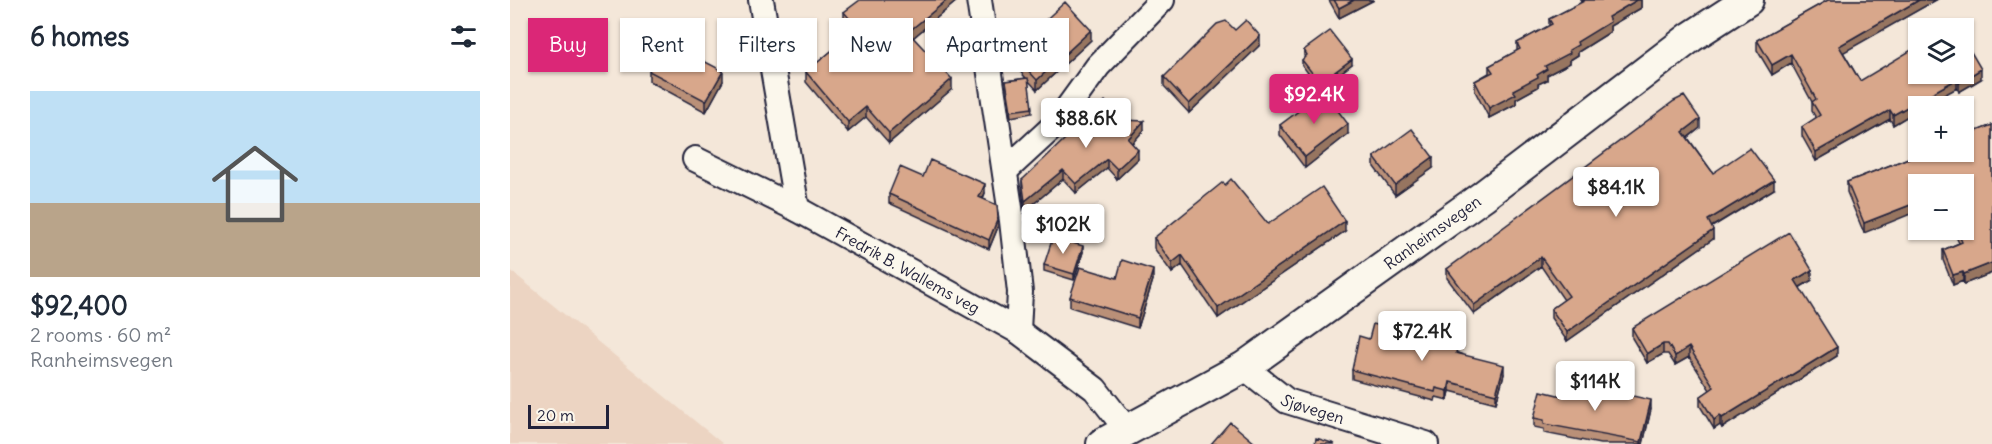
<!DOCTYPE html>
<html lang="en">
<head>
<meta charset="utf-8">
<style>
	body { margin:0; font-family:Delius,sans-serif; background:#f2f2f3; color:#1f2937; height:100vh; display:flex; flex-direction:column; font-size:22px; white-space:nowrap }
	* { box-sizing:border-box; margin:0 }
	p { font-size:20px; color:#747a83 }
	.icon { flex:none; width:33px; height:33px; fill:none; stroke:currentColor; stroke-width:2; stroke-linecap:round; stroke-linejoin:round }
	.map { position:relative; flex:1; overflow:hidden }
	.side { display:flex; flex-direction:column; background:#fff; width:510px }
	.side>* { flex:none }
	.hud { position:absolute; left:18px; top:18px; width:570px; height:54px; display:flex; gap:12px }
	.buttons { position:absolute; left:1398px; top:18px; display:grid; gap:12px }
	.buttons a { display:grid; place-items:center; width:66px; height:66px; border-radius:0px; background:#fff; box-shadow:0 2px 4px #0004; font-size:30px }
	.scale { position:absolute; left:18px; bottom:15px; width:81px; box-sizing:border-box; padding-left:6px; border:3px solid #22223b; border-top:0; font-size:16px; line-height:21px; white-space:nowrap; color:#22223b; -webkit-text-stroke:4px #fbf7ec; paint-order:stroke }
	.price { position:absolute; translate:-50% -51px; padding:0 14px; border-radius:6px; background:#fff; color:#222; font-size:20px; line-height:39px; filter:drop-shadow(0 2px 3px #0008) }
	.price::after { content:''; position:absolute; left:50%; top:36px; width:18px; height:14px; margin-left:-9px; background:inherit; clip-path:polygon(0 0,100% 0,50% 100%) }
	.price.current { background:#db2777; color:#fff }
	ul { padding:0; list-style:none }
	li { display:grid; align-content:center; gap:12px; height:318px; padding:0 30px }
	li+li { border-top:2px solid #e0e1e3 }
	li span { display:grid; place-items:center; height:186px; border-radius:0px; color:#555 }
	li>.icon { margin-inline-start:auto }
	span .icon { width:108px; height:108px; fill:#fffc; stroke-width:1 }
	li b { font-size:26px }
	h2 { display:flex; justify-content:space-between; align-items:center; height:72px; padding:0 30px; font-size:26px }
	.chip { padding:0 21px; border-radius:0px; background:#fff; box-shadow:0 2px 4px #0004; font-size:21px; line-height:54px }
	.chip.current { background:#db2777; color:#fff }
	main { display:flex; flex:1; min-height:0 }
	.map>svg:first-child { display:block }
</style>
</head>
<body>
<main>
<section class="side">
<h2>6 homes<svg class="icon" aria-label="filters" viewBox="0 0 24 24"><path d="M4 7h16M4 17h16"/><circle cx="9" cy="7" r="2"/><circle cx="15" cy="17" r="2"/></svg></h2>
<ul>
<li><span style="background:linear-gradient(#bfe0f5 60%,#b9a48a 0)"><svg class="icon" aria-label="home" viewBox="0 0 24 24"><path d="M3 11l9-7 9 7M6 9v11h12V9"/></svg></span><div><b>$92,400</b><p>2 rooms · 60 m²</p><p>Ranheimsvegen</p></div></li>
</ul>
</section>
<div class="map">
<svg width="1482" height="444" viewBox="0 0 1482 444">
	<rect width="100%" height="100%" fill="#f4e7d9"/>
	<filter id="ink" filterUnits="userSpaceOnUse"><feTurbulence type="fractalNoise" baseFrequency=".0167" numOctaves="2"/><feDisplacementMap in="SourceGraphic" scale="12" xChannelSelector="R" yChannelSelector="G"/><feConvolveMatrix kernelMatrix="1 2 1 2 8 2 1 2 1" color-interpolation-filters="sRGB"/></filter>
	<g filter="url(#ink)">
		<!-- built -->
		<path fill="#ecd4c2" d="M0 270 213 444H0Z"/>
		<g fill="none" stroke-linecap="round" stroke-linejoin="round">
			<!-- minor casing -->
			<g stroke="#22223b" stroke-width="28">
				<g id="minor">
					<path d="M251 0 287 209"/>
					<path d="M469 0 502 221 510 292 508 331"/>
					<path id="s1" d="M185 159 287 209 508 331 585 389 617 430"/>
					<path d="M496 170 546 124 588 66 652 0"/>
					<path id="s2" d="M734 367 777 401 916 444"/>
				</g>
			</g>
			<!-- tertiary casing -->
			<g stroke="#22223b" stroke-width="34">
				<g id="tertiary">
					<path id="s3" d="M592 444 734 367 973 196 1181 37 1238 0"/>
				</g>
			</g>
			<!-- minor -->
			<use href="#minor" stroke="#fbf7ec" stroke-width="24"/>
			<!-- tertiary -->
			<use href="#tertiary" stroke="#fbf7ec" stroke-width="30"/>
		</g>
		<!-- wall -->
		<path fill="#ba9078" stroke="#22223b" stroke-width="1.5" d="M448 0 403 38 442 89 379 143 356 117 338 132 296 82V72L343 33 334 22V12Z
			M819 0H864L829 18Z
			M1071 0H1131V8L1100 26V32L1068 52V55L1060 60V63L1037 75V80L1028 84V87L1006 99V104L979 118 965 91V81L979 73V66L1007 51V43L1039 26V19L1071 3Z
			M1318 0H1426L1333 52 1350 81 1471 79 1449 92 1447 88 1408 106V110L1383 125 1380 119 1306 161 1292 136V127L1306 118 1302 111V102L1281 63 1262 75 1247 50V40Z
			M725 30 750 45 679 113 654 86V77Z
			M581 40 527 90 518 80 522 113 501 117 496 81 516 78 501 62V52Z
			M794 50 842 64 810 89 792 65V60L795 57 794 56Z
			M139 71 213 81 196 112 139 81Z
			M613 120 634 130 622 143 628 159 607 179 597 168 566 193 553 179 515 211 512 190V180Z
			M770 125 838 134 795 168 770 135Z
			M1482 125V273L1454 284 1453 281 1443 285 1433 260V250L1449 243 1443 230H1454V184H1408L1354 233 1337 192V182Z
			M1190 128 1178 138 1203 173 1264 189 1202 227 1203 239 1057 341 1041 318V309L1054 300 1031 266 964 314 937 278V269Z
			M864 157 923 168 885 195 864 167Z
			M413 177 475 193 473 199 488 227 479 249 379 203V194Z
			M758 224 835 231 708 318 672 265 662 273 644 248V238Z
			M573 252 564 280 534 271V265Z
			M607 278 643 280 628 328 560 307V297Z
			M1302 280 1289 288 1327 356 1212 428 1210 425 1204 429 1190 406V397L1200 390 1179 357 1165 365 1158 354H1153L1137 363 1122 338V328Z
			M859 339 948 353 994 374 986 403 940 391 938 400 926 397 925 401 842 379V370Z
			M1052 396 1141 409 1133 444H1090L1034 433V429L1024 427V418Z"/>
		<!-- shaded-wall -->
		<path fill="#977561" stroke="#22223b" stroke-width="1.5" d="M437 0H448L398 42V32Z
			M844 0H864L829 18V8Z
			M1127 0H1131V8L1100 26V32L1068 52V55L1060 60V63L1037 75V80L1028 84V87L1006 99V104L979 118V108L1003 90 1027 75 1035 66 1059 50 1067 42 1098 17Z
			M1409 0H1426L1329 55V46Z
			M581 30V40L527 90V80Z
			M750 36V45L679 113V104Z
			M1281 54V63L1262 75V65Z
			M842 59V64L810 89V83Z
			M1471 69V79L1449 92V83Z
			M213 71V81L196 112V101Z
			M442 79V89L379 143V133Z
			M1447 79V88L1414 106H1408V110L1383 125V115Z
			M356 107V117L338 132V122Z
			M1380 110V119L1306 161V152Z
			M1190 119V128L1173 141V132Z
			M634 121V130L618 148V139Z
			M838 124V134L795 168V157Z
			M628 150V159L607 179V169Z
			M923 157V168L885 195V185Z
			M597 159V168L566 193V184Z
			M553 170V179L515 211V201Z
			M1264 180V189L1198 229V220Z
			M475 184V193L469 206V197Z
			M1408 202V211L1354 233V223Z
			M488 218V227L479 249V240Z
			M835 221V231L708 318V308Z
			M1203 230V239L1057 341V332Z
			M573 246V252L564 280V274Z
			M672 255V265L662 273V263Z
			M1031 257V266L964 314V305Z
			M1482 263V273L1454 284V274Z
			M643 270V280L628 328V318Z
			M1302 270V280L1285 290V280Z
			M1453 272V281L1443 285V275Z
			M1153 344V354L1137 363V354Z
			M1179 347V357L1165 365V356Z
			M1327 347V356L1212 428V418Z
			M994 365V374L986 403V394Z
			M940 382V391L938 400V391Z
			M1141 400V409L1133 444H1131Z
			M1210 415V425L1204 429V420Z"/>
		<!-- building -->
		<path fill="#d8a78b" stroke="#22223b" stroke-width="1.5" d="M350 0H437L398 32 442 79 379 133 356 107 338 122 296 72 348 29 334 12Z
			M824 0H844L829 8Z
			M1073 0H1127L1098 17 1100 22 1067 42 1068 45 1059 50 1060 53 1035 66 1037 69 1027 75 1028 77 1003 90 1006 94 979 108 965 81 983 72 979 66 1010 49 1007 43 1042 24 1039 19 1074 1Z
			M1318 0H1409L1329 46 1350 81 1408 46V74H1454V40L1471 69 1449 83 1447 79 1383 115 1380 110 1306 152 1292 127 1310 115 1302 102 1306 99 1281 54 1262 65 1247 40Z
			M555 2 581 30 527 80 501 52Z
			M736 20 750 36 679 104 654 77 707 24 716 21 725 30Z
			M820 31 842 59 810 83 792 60 797 55 794 50Z
			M155 41 213 71 196 101 139 71Z
			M518 78 522 108 501 111 496 81Z
			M814 92 838 124 795 157 770 125Z
			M1174 96 1190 119 1173 132 1203 173 1240 148 1264 180 1198 220 1203 230 1057 332 1041 309 1059 296 1031 257 964 305 937 269 1164 101Z
			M595 101 613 120 634 121 618 139 628 150 607 169 597 159 566 184 553 170 515 201 512 180Z
			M1482 125V263L1454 274 1453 272 1443 275 1433 250 1452 242 1447 230H1454V184H1408V202L1354 223 1337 182 1414 152H1454V136Z
			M902 129 923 157 885 185 864 157Z
			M420 160 475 184 469 197 487 205 488 218 479 240 379 194 390 167 413 177Z
			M721 179 758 224 812 187 835 221 708 308 672 255 662 263 644 238 713 182 715 185Z
			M1279 232 1302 270 1285 280 1327 347 1212 418 1210 415 1204 420 1190 397 1204 387 1179 347 1165 356 1158 344H1153L1137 354 1122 328Z
			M543 237 573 246 564 274 534 265Z
			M612 260 643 270 628 318 560 297 570 267 607 278Z
			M863 324 948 345 946 353 994 365 986 394 940 382 938 391 926 388 925 392 842 370 849 336 859 339Z
			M1055 381 1141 400 1131 442 1034 424V420L1024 418 1031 391 1052 396Z
			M720 422 746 444H701Z
			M806 438 825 444H805Z"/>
	</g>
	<g text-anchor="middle" stroke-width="4.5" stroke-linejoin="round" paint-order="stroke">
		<!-- street labels -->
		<g font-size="16" fill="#22223b" stroke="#fbf7ec">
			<text dy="6" stroke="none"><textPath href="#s3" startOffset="393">Ranheimsvegen</textPath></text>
			<text dy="6" stroke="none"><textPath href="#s1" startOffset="240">Fredrik B. Wallems veg</textPath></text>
			<text dy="6" stroke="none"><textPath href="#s2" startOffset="82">Sjøvegen</textPath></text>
		</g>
	</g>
</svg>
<div class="buttons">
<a><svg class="icon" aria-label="layers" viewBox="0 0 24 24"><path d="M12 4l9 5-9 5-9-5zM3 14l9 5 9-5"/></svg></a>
<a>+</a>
<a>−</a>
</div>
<div class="scale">20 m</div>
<b class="price current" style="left:804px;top:125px">$92.4K</b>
<b class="price" style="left:576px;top:149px">$88.6K</b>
<b class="price" style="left:1106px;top:218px">$84.1K</b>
<b class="price" style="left:553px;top:255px">$102K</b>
<b class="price" style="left:912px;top:362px">$72.4K</b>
<b class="price" style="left:1085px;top:412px">$114K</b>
<div class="hud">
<a class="chip current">Buy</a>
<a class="chip">Rent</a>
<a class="chip">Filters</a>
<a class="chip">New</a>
<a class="chip">Apartment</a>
</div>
</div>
</main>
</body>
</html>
